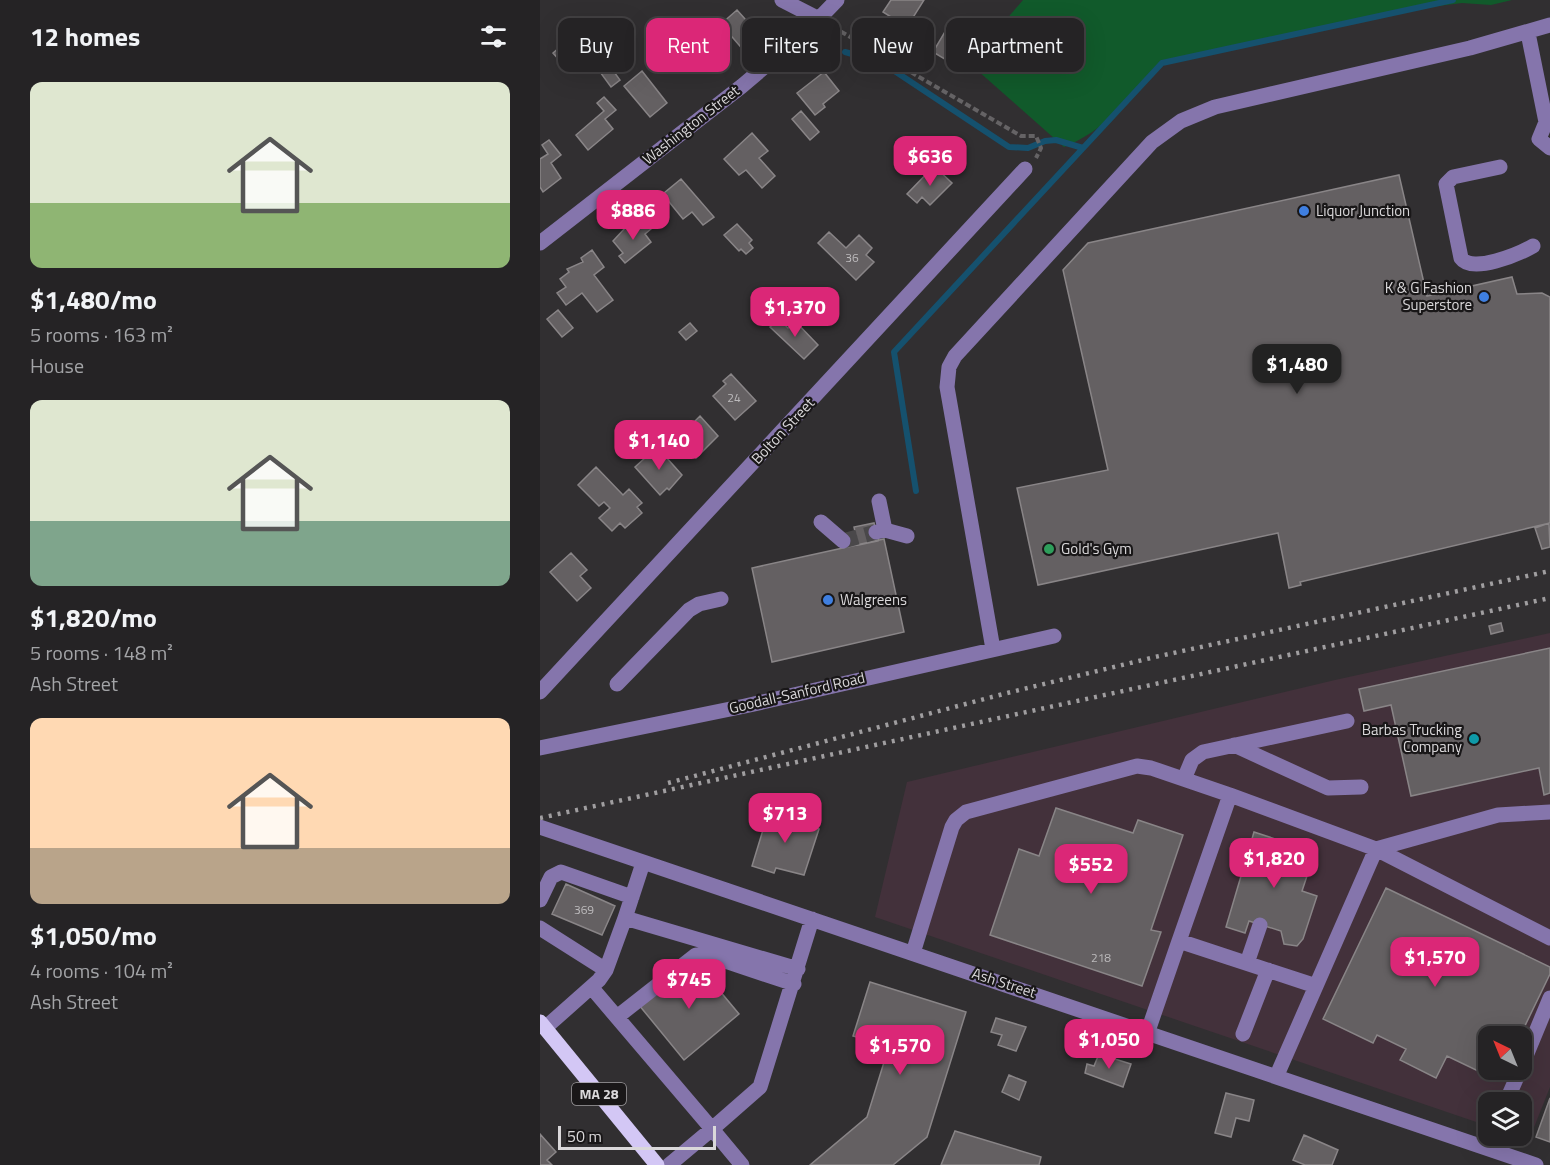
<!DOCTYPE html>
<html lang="en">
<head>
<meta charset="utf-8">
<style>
	body { margin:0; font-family:"Titillium Web",sans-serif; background:#312f32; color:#f1f3f6; height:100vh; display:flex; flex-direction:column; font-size:22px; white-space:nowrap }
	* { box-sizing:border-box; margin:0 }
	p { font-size:20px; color:#a3a4a7 }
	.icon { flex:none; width:33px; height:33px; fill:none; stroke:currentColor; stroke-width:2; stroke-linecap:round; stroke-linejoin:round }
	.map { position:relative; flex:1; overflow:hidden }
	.panel { display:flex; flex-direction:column; background:#252325; width:540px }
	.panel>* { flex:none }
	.hud { position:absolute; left:18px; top:18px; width:570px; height:54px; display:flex; gap:12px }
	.needle { width:39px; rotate:317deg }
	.tools { position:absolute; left:938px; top:1026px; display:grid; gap:12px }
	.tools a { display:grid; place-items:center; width:54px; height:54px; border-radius:12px; background:#252325; box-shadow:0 6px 24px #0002,0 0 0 2px #424042; font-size:30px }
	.scale { position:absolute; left:18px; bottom:15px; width:158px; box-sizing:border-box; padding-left:6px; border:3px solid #dad8da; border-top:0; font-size:16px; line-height:21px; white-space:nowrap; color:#dad8da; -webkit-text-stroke:4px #191718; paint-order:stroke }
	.price { position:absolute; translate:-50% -51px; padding:0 14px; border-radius:12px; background:#db2777; color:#fff; font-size:20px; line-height:39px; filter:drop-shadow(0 2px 3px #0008) }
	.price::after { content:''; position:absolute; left:50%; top:36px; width:18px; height:14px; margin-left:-9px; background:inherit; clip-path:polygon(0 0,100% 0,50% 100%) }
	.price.selected { background:#222; color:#fff }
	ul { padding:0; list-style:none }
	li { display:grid; align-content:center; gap:12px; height:318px; padding:0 30px }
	li span { display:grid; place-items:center; height:186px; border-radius:12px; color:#555 }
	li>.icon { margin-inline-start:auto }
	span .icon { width:108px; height:108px; fill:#fffc; stroke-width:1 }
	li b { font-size:26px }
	h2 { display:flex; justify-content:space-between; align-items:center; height:72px; padding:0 30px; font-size:26px }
	.chip { padding:0 21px; border-radius:12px; background:#252325; box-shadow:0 6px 24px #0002,0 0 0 2px #424042; font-size:21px; line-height:54px }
	.chip.selected { background:#db2777; color:#fff }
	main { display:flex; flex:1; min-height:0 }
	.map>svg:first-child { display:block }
</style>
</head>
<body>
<main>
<section class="panel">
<h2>12 homes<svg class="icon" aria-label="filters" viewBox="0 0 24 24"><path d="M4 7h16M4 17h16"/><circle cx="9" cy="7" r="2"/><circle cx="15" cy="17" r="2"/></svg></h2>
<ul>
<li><span style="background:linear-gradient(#dfe7d0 65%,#8fb573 0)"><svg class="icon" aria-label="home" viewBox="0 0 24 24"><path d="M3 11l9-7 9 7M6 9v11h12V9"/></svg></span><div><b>$1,480/mo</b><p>5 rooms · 163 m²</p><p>House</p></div></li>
<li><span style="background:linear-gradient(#dfe7d0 65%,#7fa58c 0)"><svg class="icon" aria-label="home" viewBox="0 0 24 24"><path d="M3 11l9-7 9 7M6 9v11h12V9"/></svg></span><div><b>$1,820/mo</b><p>5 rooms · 148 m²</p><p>Ash Street</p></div></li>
<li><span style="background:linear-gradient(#ffd9b3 70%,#b9a48a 0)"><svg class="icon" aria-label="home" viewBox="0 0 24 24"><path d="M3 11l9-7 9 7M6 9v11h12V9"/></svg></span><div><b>$1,050/mo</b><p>4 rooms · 104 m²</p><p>Ash Street</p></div></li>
</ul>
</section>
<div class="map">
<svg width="1010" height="1165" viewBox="0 0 1010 1165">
	<rect width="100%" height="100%" fill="#312f31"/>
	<!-- industrial -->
	<path fill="#43313b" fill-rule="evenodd" d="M1010 633V1087L989 1140 977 1136H981V1102H948V1126L335 917 367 782 795 680ZM948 1036H981V1070H948Z"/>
	<!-- green -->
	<path fill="#115a2b" d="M483 0H972L951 5 922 3 882 8 624 62C600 93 561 133 524 147L429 63Z"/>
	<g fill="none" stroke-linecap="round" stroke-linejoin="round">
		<!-- stream -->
		<path stroke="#15516e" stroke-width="6" d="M305 52 341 62 469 147 488 148 505 141 516 140 543 148
			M376 491 354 352 622 63 913 0"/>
	</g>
	<!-- building -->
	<path fill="#646062" stroke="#898587" stroke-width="1.5" d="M351 0H384L367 27 343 12Z
		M197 10 222 38 205 52 181 24Z
		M406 30 421 39 408 61 393 52Z
		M29 39 42 55 32 63 27 58 21 62 13 53Z
		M69 65 80 80 71 87 60 72Z
		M102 71 127 103 110 117 84 86Z
		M284 72 299 91 283 104 285 107 275 115 257 93Z
		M64 97 76 110 65 119 73 129 48 150 36 135 64 111 57 103Z
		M261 111 279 132 270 140 252 119Z
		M212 133 228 151 219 158 235 176 222 188 206 170 199 175 184 159Z
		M9 140 21 155 11 163 21 178 3 192 0 187V159L8 154 2 145Z
		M394 166 412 183 390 205 382 197 377 203 367 194Z
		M859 175 887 296 972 277 977 294 1002 293 1010 297V523L760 582 761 585 749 588 738 533 498 585 477 488 568 470 523 270 548 243Z
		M141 179 174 217 163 225 152 212 143 219 125 197 124 193Z
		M104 221 111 229 105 234 111 242 85 263 79 256 83 253 73 241 86 227 88 229 96 223 99 226Z
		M197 224 212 240 209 243 213 248 206 254 201 249 199 251 184 235Z
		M289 232 306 248 319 235 332 248 326 255 334 262 316 280 278 243Z
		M52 250 64 267 54 275 73 300 57 312 42 293 26 305 17 293 26 287 20 279 29 272 27 269 43 262 41 258Z
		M18 310 33 328 22 337 7 319Z
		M239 319 248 328 255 321 278 345 264 359 230 327Z
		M150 323 157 331 146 340 139 332Z
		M191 374 216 401 195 420 173 396 186 384 183 381Z
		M160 416 178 436 156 458 132 434 141 426 145 431Z
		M117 447 142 475 129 490 127 488 120 495 95 467Z
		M56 467 83 495 89 489 102 503 97 507 102 513 85 528 80 523 72 531 59 518 70 508 64 502 59 506 38 485Z
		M334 523 338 541 318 545 314 527Z
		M1009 523 1010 547 1002 549 995 528Z
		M344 539 364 632 232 662 212 568Z
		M31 553 47 570 40 576 51 588 37 601 10 572Z
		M961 623 963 631 951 634 949 626Z
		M1010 648V793L1004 795 999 768 871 796 851 705 824 711 819 689Z
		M230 807 260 817 258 822 279 829 264 875 236 868 234 873 212 866Z
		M516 808 593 833 598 820 643 835 611 930 621 932 602 986 450 935 479 849 499 856Z
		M714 832 775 852 762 891 777 896 763 939 757 946 744 944 741 931 709 921 705 933 686 927Z
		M26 884 75 906 62 935 12 914Z
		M846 888 1010 967V974L980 1036H948V1070H964L959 1081 907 1056 896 1078 860 1060 866 1049 837 1035 833 1043 783 1019Z
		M154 960 199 1014 144 1060 99 1005Z
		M330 982 426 1012 387 1137 353 1165H270L327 1117 349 1046 313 1036Z
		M456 1018 486 1027 476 1051 458 1045 462 1035 451 1032Z
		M559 1054 591 1064 583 1087 545 1073 547 1064 554 1066Z
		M469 1075 486 1082 479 1100 462 1092Z
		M686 1093 714 1100 709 1121 696 1118 691 1137 675 1133Z
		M1010 1098V1142L996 1137Z
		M415 1131 501 1157 499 1165H401Z
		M0 1134 16 1152 7 1160 12 1165H0Z
		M764 1135 798 1150 792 1165H765L753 1160Z"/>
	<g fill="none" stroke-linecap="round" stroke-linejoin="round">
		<!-- minor-tunnel -->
		<path stroke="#4a484a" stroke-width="15" stroke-dasharray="15 8" stroke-linecap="butt" d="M303 541 336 532"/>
		<!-- path -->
		<path stroke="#656365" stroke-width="4" stroke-dasharray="6 3" stroke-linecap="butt" d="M293 27 481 136H496L501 148 496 158"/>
		<!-- minor -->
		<path stroke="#8575ac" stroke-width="15" d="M242 0 279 19
			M988 33 1006 122 999 139 1010 148
			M960 167 913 177 906 184 921 258C932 274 979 254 993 246
			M0 243 202 86 268 30 297 0
			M339 501 345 530
			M281 522 303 541
			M336 532 345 530 367 536
			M453 649 407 387 409 367 415 356 612 142 641 121 675 107 930 48 1010 25
			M77 684 149 610 159 604 181 599
			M0 692 485 169
			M694 745 788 788 821 787
			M0 748 205 706 514 636
			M644 779 652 760 663 752 807 721
			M0 827 996 1165
			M836 849 1010 938
			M836 849 958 815 1010 812
			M0 900 11 877 21 872 92 897
			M85 918 103 863
			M0 928 66 970
			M639 941 690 795 836 849 737 1075
			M373 953 412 827 416 820 426 812 597 766 611 768 690 795
			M707 963 720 925
			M52 988 172 1129 220 1087 272 919
			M77 1017 156 955H167L254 984
			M5 1028 59 980 66 970 85 918 258 969
			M608 1031 639 941 776 986
			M703 1034 728 970
			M981 1068 1010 998
			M966 1102 980 1070
			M129 1165 172 1129 202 1165"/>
		<!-- major -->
		<path stroke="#d3c7f5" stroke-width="15" d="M0 1022 117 1165"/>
		<!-- rail -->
		<path stroke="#a09ea0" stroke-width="4.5" stroke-dasharray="3 6" stroke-linecap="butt" d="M128 783 467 693 615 657 1010 571
			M0 818 1010 598"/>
	</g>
	<!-- markers -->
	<g fill="#3f7fe0" stroke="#191718" stroke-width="2">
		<circle cx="764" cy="211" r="6"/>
		<circle cx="944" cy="297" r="6"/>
		<circle cx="288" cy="600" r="6"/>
	</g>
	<circle fill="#2e9e5b" stroke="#191718" stroke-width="2" cx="509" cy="549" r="6"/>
	<circle fill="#0f9aa8" stroke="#191718" stroke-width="2" cx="934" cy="739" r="6"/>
	<g text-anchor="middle" stroke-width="4.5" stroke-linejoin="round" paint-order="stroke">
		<!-- number labels -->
		<g font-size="12" fill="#bcbabc">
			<text x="312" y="262">36</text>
			<text x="194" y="402">24</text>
			<text x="44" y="914">369</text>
			<text x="561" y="962">218</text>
		</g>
		<!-- shield labels -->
		<rect fill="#191718" stroke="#a09ea0" stroke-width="1.5" x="32" y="1083" width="54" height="22" rx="4.5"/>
		<g font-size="14" font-weight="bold" fill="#dad8da">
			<text x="59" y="1099">MA 28</text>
		</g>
		<!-- street labels -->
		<g font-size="15" fill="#dad8da" stroke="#191718">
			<text transform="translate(151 125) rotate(-38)" y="5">Washington Street</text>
			<text transform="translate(243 431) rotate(-47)" y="5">Bolton Street</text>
			<text transform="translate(257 693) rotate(-13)" y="5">Goodall-Sanford Road</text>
			<text transform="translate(464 983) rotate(18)" y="5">Ash Street</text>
		</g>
		<!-- poi labels -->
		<g font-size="15" fill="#dad8da" stroke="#191718" text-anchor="start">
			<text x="776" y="216">Liquor Junction</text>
			<text x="932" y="293" text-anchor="end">K &amp; G Fashion<tspan x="932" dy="17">Superstore</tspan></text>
			<text x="521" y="554">Gold's Gym</text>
			<text x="300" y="605">Walgreens</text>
			<text x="922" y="735" text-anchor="end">Barbas Trucking<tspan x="922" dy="17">Company</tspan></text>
		</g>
	</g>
</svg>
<div class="tools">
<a><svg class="needle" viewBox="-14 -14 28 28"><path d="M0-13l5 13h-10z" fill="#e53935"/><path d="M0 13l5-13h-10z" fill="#a3a4a7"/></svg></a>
<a><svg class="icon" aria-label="layers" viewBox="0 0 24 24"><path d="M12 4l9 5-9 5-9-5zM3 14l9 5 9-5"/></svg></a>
</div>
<div class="scale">50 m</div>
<b class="price" style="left:390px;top:187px">$636</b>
<b class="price" style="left:93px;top:241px">$886</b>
<b class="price" style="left:255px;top:338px">$1,370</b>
<b class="price selected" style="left:757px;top:395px">$1,480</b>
<b class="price" style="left:119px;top:471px">$1,140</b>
<b class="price" style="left:245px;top:844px">$713</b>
<b class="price" style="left:734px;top:889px">$1,820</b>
<b class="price" style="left:551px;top:895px">$552</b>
<b class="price" style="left:895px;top:988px">$1,570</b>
<b class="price" style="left:149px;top:1010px">$745</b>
<b class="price" style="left:569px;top:1070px">$1,050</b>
<b class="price" style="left:360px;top:1076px">$1,570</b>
<div class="hud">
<a class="chip">Buy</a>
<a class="chip selected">Rent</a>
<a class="chip">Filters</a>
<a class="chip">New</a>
<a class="chip">Apartment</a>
</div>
</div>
</main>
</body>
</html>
